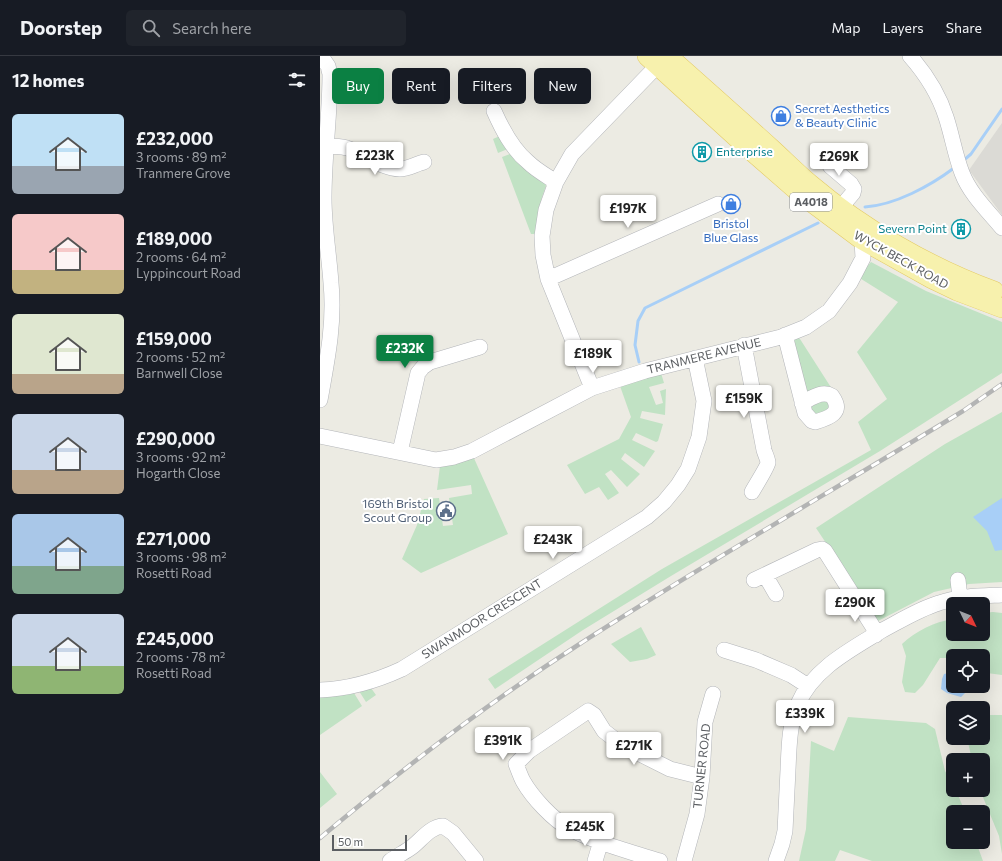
<!DOCTYPE html>
<html lang="en">
<head>
<meta charset="utf-8">
<style>
	body { margin:0; font-family:Commissioner,sans-serif; background:#20242c; color:#f1f3f6; height:100vh; display:flex; flex-direction:column; font-size:15px; white-space:nowrap }
	* { box-sizing:border-box; margin:0 }
	p { font-size:13px; color:#9ea1a6 }
	.icon { flex:none; width:22px; height:22px; fill:none; stroke:currentColor; stroke-width:2; stroke-linecap:round; stroke-linejoin:round }
	.map { position:relative; flex:1; overflow:hidden }
	.side { display:flex; flex-direction:column; background:#171b24; width:320px }
	.side>* { flex:none }
	.top-card { position:absolute; left:12px; top:12px; width:380px; height:36px; display:flex; gap:8px }
	.needle { width:26px; rotate:133deg }
	.fabs { position:absolute; left:626px; top:541px; display:grid; gap:8px }
	.fabs a { display:grid; place-items:center; width:44px; height:44px; border-radius:6px; background:#171b24; box-shadow:0 4px 16px #0002; font-size:20px }
	.scale { position:absolute; left:12px; bottom:10px; width:75px; box-sizing:border-box; padding-left:4px; border:2px solid #5b5e62; border-top:0; font-size:11px; line-height:14px; white-space:nowrap; color:#5b5e62; -webkit-text-stroke:3px #fff; paint-order:stroke }
	.price { position:absolute; translate:-50% -34px; padding:0 9px; border-radius:4px; background:#fff; color:#222; font-size:13px; line-height:26px; filter:drop-shadow(0 1px 2px #0008) }
	.price::after { content:''; position:absolute; left:50%; top:24px; width:12px; height:9px; margin-left:-6px; background:inherit; clip-path:polygon(0 0,100% 0,50% 100%) }
	.price.current { background:#0b8043; color:#fff }
	ul { padding:0; list-style:none }
	li { display:flex; align-items:center; gap:12px; height:100px; padding:0 12px }
	li span { display:grid; place-items:center; flex:none; width:112px; height:80px; border-radius:6px; color:#555 }
	li>.icon { margin-inline-start:auto }
	span .icon { width:48px; height:48px; fill:#fffc; stroke-width:1 }
	li b { font-size:17px }
	h2 { display:flex; justify-content:space-between; align-items:center; height:48px; padding:0 12px; font-size:17px }
	.chip { padding:0 14px; border-radius:6px; background:#171b24; box-shadow:0 4px 16px #0002; font-size:14px; line-height:36px }
	.chip.current { background:#0b8043; color:#fff }
	header { display:flex; align-items:center; gap:24px; box-sizing:border-box; height:56px; padding:0 20px; background:#171b24; border-bottom:1px solid #363941 }
	header strong { font-size:19px }
	nav { display:flex; gap:22px; margin-inline-start:auto; font-size:14px }
	.search { width:280px; height:36px; background:#20242c; display:flex; align-items:center; gap:10px; box-sizing:border-box; padding:0 14px; border-radius:6px; color:#9ea1a6; font-size:15px }
	main { display:flex; flex:1; min-height:0 }
	.map>svg:first-child { display:block }
</style>
</head>
<body>
<header>
<strong>Doorstep</strong>
<div class="search"><svg class="icon" aria-label="search" viewBox="0 0 24 24"><circle cx="10" cy="10" r="6"/><path d="M15 15l6 6"/></svg>Search here</div>
<nav><a>Map</a><a>Layers</a><a>Share</a></nav>
</header>
<main>
<section class="side">
<h2>12 homes<svg class="icon" aria-label="filters" viewBox="0 0 24 24"><path d="M4 7h16M4 17h16"/><circle cx="9" cy="7" r="2"/><circle cx="15" cy="17" r="2"/></svg></h2>
<ul>
<li><span style="background:linear-gradient(#bfe0f5 65%,#9aa5b1 0)"><svg class="icon" aria-label="home" viewBox="0 0 24 24"><path d="M3 11l9-7 9 7M6 9v11h12V9"/></svg></span><div><b>£232,000</b><p>3 rooms · 89 m²</p><p>Tranmere Grove</p></div></li>
<li><span style="background:linear-gradient(#f6c9c9 70%,#c2b280 0)"><svg class="icon" aria-label="home" viewBox="0 0 24 24"><path d="M3 11l9-7 9 7M6 9v11h12V9"/></svg></span><div><b>£189,000</b><p>2 rooms · 64 m²</p><p>Lyppincourt Road</p></div></li>
<li><span style="background:linear-gradient(#dfe7d0 75%,#b9a48a 0)"><svg class="icon" aria-label="home" viewBox="0 0 24 24"><path d="M3 11l9-7 9 7M6 9v11h12V9"/></svg></span><div><b>£159,000</b><p>2 rooms · 52 m²</p><p>Barnwell Close</p></div></li>
<li><span style="background:linear-gradient(#c9d6e8 70%,#b9a48a 0)"><svg class="icon" aria-label="home" viewBox="0 0 24 24"><path d="M3 11l9-7 9 7M6 9v11h12V9"/></svg></span><div><b>£290,000</b><p>3 rooms · 92 m²</p><p>Hogarth Close</p></div></li>
<li><span style="background:linear-gradient(#a9c7e8 65%,#7fa58c 0)"><svg class="icon" aria-label="home" viewBox="0 0 24 24"><path d="M3 11l9-7 9 7M6 9v11h12V9"/></svg></span><div><b>£271,000</b><p>3 rooms · 98 m²</p><p>Rosetti Road</p></div></li>
<li><span style="background:linear-gradient(#c9d6e8 65%,#8fb573 0)"><svg class="icon" aria-label="home" viewBox="0 0 24 24"><path d="M3 11l9-7 9 7M6 9v11h12V9"/></svg></span><div><b>£245,000</b><p>2 rooms · 78 m²</p><p>Rosetti Road</p></div></li>
</ul>
</section>
<div class="map">
<svg width="682" height="805" viewBox="0 0 682 805">
	<rect width="100%" height="100%" fill="#ecebe3"/>
	<!-- industrial -->
	<path fill="#dbdad5" d="M682 67V159L649 114Z"/>
	<!-- green -->
	<path fill="#c1e2c4" d="M182 79 190 92 178 97 173 83Z
		M193 97 225 125 226 130 222 141 215 178H211L182 101Z
		M551 206 606 235 682 266V317L560 395 351 520 263 574 175 633 168 623 342 513 551 394 538 366 567 343 537 296 578 246 538 221Z
		M477 281 480 283 512 333 485 339 472 286Z
		M341 317 344 327 329 331 336 349 343 347 340 335 346 333 345 359 322 355 320 362 343 368 338 385 336 386 316 377 312 384 335 395 324 411 305 397 301 403 320 418 307 431 291 414 285 418 299 437 288 444 279 431 265 438 247 409 299 383 311 361 300 330Z
		M510 344V355L492 360 491 348Z
		M682 356V526L649 528 614 536 558 565 496 472 625 388Z
		M153 400 188 478 101 517 82 503 97 469 104 443 119 442 123 470 133 469 129 442 152 438 151 429 117 434 120 410Z
		M673 556 682 557V619L667 617 663 615V600H633V602H620L603 629 595 637 585 636 582 626 586 600 582 588C596 575 614 566 633 563V578H663V557Z
		M321 571 336 599 327 603 310 606 291 588Z
		M51 632 56 639 46 646 39 635Z
		M34 637 42 650 0 679V640Z
		M663 659H682V798L679 780 660 734H663V704H652L647 682H663Z
		M528 661 606 667 615 673 625 715 633 729V734H636L645 756H633V786H656L663 805H552L520 794 515 805H479L486 773 491 685 514 695Z
		M0 716 17 738 0 752Z"/>
	<!-- water -->
	<path fill="#a8cff7" d="M682 442V494L675 495 667 475 653 461Z
		M629 617 632 621 631 626H633V630L645 631 646 636 641 641 627 637 621 633 622 623 624 618Z"/>
	<g fill="none" stroke-linecap="round" stroke-linejoin="round">
		<!-- stream -->
		<path stroke="#a8cff7" stroke-width="3" d="M644 104 651 98 682 53
			M545 151C575 149 610 130 634 112
			M319 306 315 289 318 265 325 252 498 167"/>
		<!-- minor casing -->
		<g stroke="#b3b5b9" stroke-width="16">
			<path id="minor" d="M590 0C605 17 619 39 626 61 632 79 635 99 642 117 650 138 668 155 682 172
				M174 55C182 73 192 93 208 106 216 114 227 120 236 126
				M5 90C13 90 20 90 27 92 45 98 60 112 80 113 87 113 96 108 104 106
				M510 110 531 128 534 133 533 137 521 151
				M228 223 398 148
				M465 279 485 357 492 365 495 366C509 362 524 357 512 340 502 334 492 342 482 347
				M424 289 444 394C445 398 448 403 448 407 448 410 434 432 432 436
				M272 332 228 223 223 199 222 180 226 154 236 126 252 98 337 10
				M0 344C7 305 15 267 11 227 9 198 4 171 4 142 4 100 10 59 10 18L8 10 1 0
				M0 380 116 404 134 401 152 395 272 332 325 315 461 281 486 271 509 255 530 227 543 202 542 184
				M80 396 98 317 103 311 110 306 160 291
				M445 519 456 538
				M434 524 497 494 502 493 505 495 553 571 556 579
				M638 524 640 542
				M404 594 436 604 471 619 488 630
				M0 634C29 633 56 625 82 613L300 478 327 461 344 446 358 429 368 413 379 381 384 345 375 302
				M70 805C77 800 85 796 92 791 102 783 110 771 123 770L133 777 156 805
				M275 805 281 785
				M340 805C310 796 278 787 250 773 233 764 212 741 203 725 200 719 198 713 196 708L209 695 268 655 274 659 284 675 302 689 350 713 382 721
				M364 805 377 758 382 721 385 666 393 638
				M456 805 462 788 465 775C466 755 467 734 468 714 469 693 469 668 478 648 493 613 530 594 561 575 580 565 599 553 619 547 639 540 661 540 682 539"/>
		</g>
		<!-- major casing -->
		<g stroke="#e4ca64" stroke-width="20">
			<path id="major" d="M327 0 428 92 483 140 542 184 612 223 637 235 682 252
				M348 0C383 31 418 62 452 93 465 105 477 117 490 128 543 173 609 211 674 235"/>
		</g>
		<!-- minor -->
		<use href="#minor" stroke="#fff" stroke-width="15"/>
		<!-- major -->
		<use href="#major" stroke="#f7f1ad" stroke-width="19"/>
		<!-- rail casing -->
		<g stroke="#b3b4b4" stroke-width="4.5">
			<path id="rail" d="M0 782C81 714 165 649 255 591 382 509 514 434 643 355L682 328"/>
		</g>
		<!-- rail -->
		<use href="#rail" stroke="#fff" stroke-width="3" stroke-dasharray="9" stroke-linecap="butt"/>
	</g>
	<!-- icons -->
	<defs>
		<g id="shop-ring" transform="scale(1)"><circle r="9.5" fill="#fff" stroke="#3f7fe0" stroke-width="1.5"/><path d="M-5-2.5h2.3a2.7 3.5 0 0 1 5.4 0H5L5.5 6h-11ZM-1.5-2.5h3a1.5 2.3 0 0 0-3 0Z" fill="#3f7fe0"/></g>
		<g id="building-ring" transform="scale(1)"><circle r="9.5" fill="#fff" stroke="#0f9aa8" stroke-width="1.5"/><path d="M-4-6H4V6H1V3H-1V6H-4ZM-2.5-4.3h1.7v1.8h-1.7ZM.8-4.3h1.7v1.8H.8ZM-2.5-1h1.7V.8h-1.7ZM.8-1h1.7V.8H.8Z" fill="#0f9aa8"/></g>
		<g id="civic-ring" transform="scale(1)"><circle r="9.5" fill="#fff" stroke="#5c6f8a" stroke-width="1.5"/><path d="M-.6-6.5H3V-4.5H.6V-3L4-1V1h2V6H-6V1h2V-1L-.6-3ZM-1.2 2.5V6h2.4V2.5Z" fill="#5c6f8a"/></g>
	</defs>
	<g fill-rule="evenodd">
		<use href="#shop-ring" x="461" y="60"/>
		<use href="#building-ring" x="382" y="96"/>
		<use href="#shop-ring" x="411" y="148"/>
		<use href="#building-ring" x="641" y="173"/>
		<use href="#civic-ring" x="126" y="455"/>
	</g>
	<g text-anchor="middle" stroke-width="4" stroke-linejoin="round" paint-order="stroke">
		<!-- shield labels -->
		<rect fill="#fff" stroke="#8c8e91" stroke-width="1" x="470" y="137" width="42" height="18" rx="3"/>
		<g font-size="11" font-weight="bold" fill="#5b5e62">
			<text x="491" y="150">A4018</text>
		</g>
		<!-- shop labels -->
		<g font-size="12" fill="#366cbe" stroke="#fff" text-anchor="start">
			<text x="475" y="57">Secret Aesthetics<tspan x="475" dy="14">&amp; Beauty Clinic</tspan></text>
			<text x="411" y="172" text-anchor="middle">Bristol<tspan x="411" dy="14">Blue Glass</tspan></text>
		</g>
		<!-- culture labels -->
		<g font-size="12" fill="#0d838f" stroke="#fff" text-anchor="start">
			<text x="396" y="100">Enterprise</text>
			<text x="627" y="177" text-anchor="end">Severn Point</text>
		</g>
		<!-- street labels -->
		<g font-size="12" fill="#5b5e62" stroke="#fff">
			<text transform="translate(581 204) rotate(29)" y="4">WYCK BECK ROAD</text>
			<text transform="translate(384 300) rotate(-14)" y="4">TRANMERE AVENUE</text>
			<text transform="translate(162 563) rotate(-32)" y="4">SWANMOOR CRESCENT</text>
			<text transform="translate(382 710) rotate(-84)" y="4">TURNER ROAD</text>
		</g>
		<!-- service labels -->
		<g font-size="12" fill="#4e5e75" stroke="#fff" text-anchor="end">
			<text x="112" y="452">169th Bristol<tspan x="112" dy="14">Scout Group</tspan></text>
		</g>
	</g>
</svg>
<div class="fabs">
<a><svg class="needle" viewBox="-14 -14 28 28"><path d="M0-13l5 13h-10z" fill="#e53935"/><path d="M0 13l5-13h-10z" fill="#9ea1a6"/></svg></a>
<a><svg class="icon" aria-label="locate" viewBox="0 0 24 24"><circle cx="12" cy="12" r="6"/><path d="M12 2v4M12 18v4M2 12h4M18 12h4"/></svg></a>
<a><svg class="icon" aria-label="layers" viewBox="0 0 24 24"><path d="M12 4l9 5-9 5-9-5zM3 14l9 5 9-5"/></svg></a>
<a>+</a>
<a>−</a>
</div>
<div class="scale">50 m</div>
<b class="price" style="left:55px;top:120px">£223K</b>
<b class="price" style="left:519px;top:121px">£269K</b>
<b class="price" style="left:308px;top:173px">£197K</b>
<b class="price current" style="left:85px;top:313px">£232K</b>
<b class="price" style="left:273px;top:318px">£189K</b>
<b class="price" style="left:424px;top:363px">£159K</b>
<b class="price" style="left:233px;top:504px">£243K</b>
<b class="price" style="left:535px;top:567px">£290K</b>
<b class="price" style="left:485px;top:678px">£339K</b>
<b class="price" style="left:183px;top:705px">£391K</b>
<b class="price" style="left:314px;top:710px">£271K</b>
<b class="price" style="left:265px;top:791px">£245K</b>
<div class="top-card">
<a class="chip current">Buy</a>
<a class="chip">Rent</a>
<a class="chip">Filters</a>
<a class="chip">New</a>
</div>
</div>
</main>
</body>
</html>
